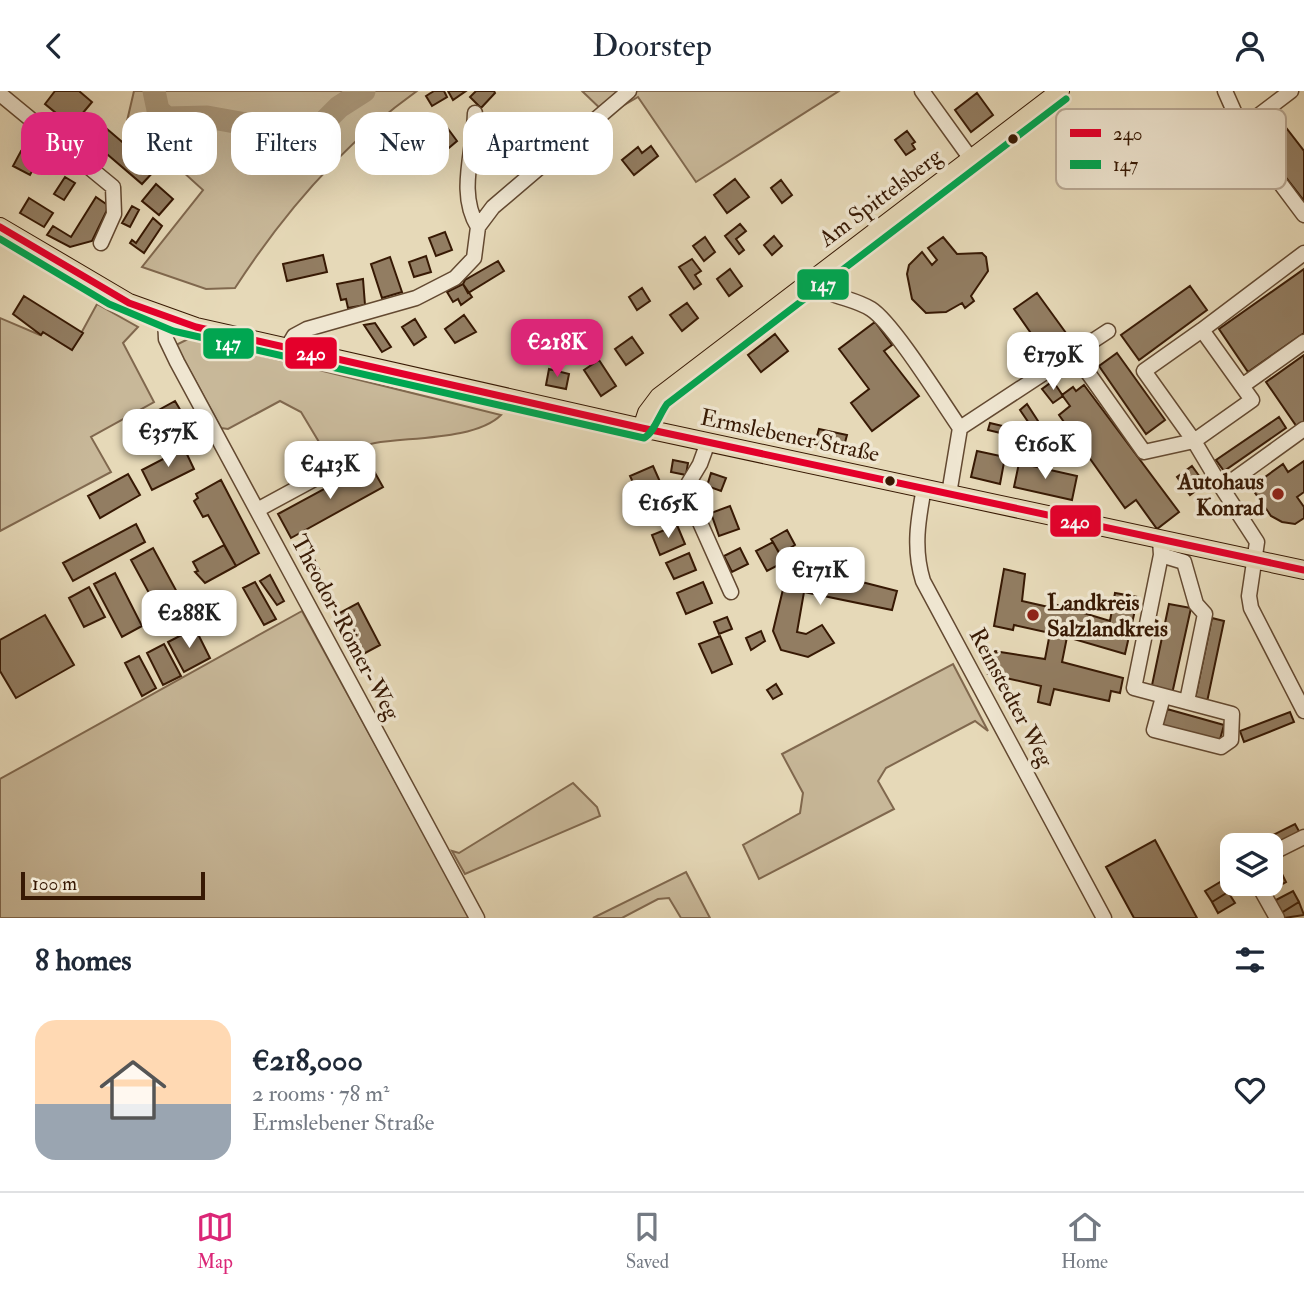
<!DOCTYPE html>
<html lang="en">
<head>
<meta charset="utf-8">
<style>
	body { margin:0; font-family:"IM FELL Double Pica",serif; background:#f6f6f7; color:#1f2937; height:100vh; display:flex; flex-direction:column; font-size:26px; white-space:nowrap }
	* { box-sizing:border-box; margin:0 }
	p { font-size:23px; color:#747a83 }
	.icon { flex:none; width:38px; height:38px; fill:none; stroke:currentColor; stroke-width:2; stroke-linecap:round; stroke-linejoin:round }
	.map { position:relative; height:827px; overflow:hidden }
	.side { display:flex; flex-direction:column; background:#fff; flex:1 }
	.side>* { flex:none }
	.hud { position:absolute; left:21px; top:21px; width:700px; height:63px; display:flex; gap:14px }
	.fabs { position:absolute; left:1220px; top:742px; display:grid; gap:14px }
	.fabs a { display:grid; place-items:center; width:63px; height:63px; border-radius:14px; background:#fff; box-shadow:0 7px 28px #0002; font-size:35px }
	.scale { position:absolute; left:21px; bottom:18px; width:184px; box-sizing:border-box; padding-left:7px; border:4px solid #371904; border-top:0; font-size:19px; line-height:24px; white-space:nowrap; color:#371904; -webkit-text-stroke:5px #efe6d1; paint-order:stroke }
	.price { position:absolute; translate:-50% -60px; padding:0 16px; border-radius:14px; background:#fff; color:#222; font-size:23px; line-height:46px; filter:drop-shadow(0 2px 4px #0008) }
	.price::after { content:''; position:absolute; left:50%; top:42px; width:21px; height:16px; margin-left:-10px; background:inherit; clip-path:polygon(0 0,100% 0,50% 100%) }
	.price.current { background:#db2777; color:#fff }
	ul { padding:0; list-style:none }
	li { display:flex; align-items:center; gap:21px; height:175px; padding:0 35px }
	li+li { border-top:2px solid #e0e1e3 }
	li span { display:grid; place-items:center; flex:none; width:196px; height:140px; border-radius:21px; color:#555 }
	li>.icon { margin-inline-start:auto }
	span .icon { width:84px; height:84px; fill:#fffc; stroke-width:1 }
	li b { font-size:30px }
	h2 { display:flex; justify-content:space-between; align-items:center; height:84px; padding:0 35px; font-size:30px }
	.tag { padding:0 24px; border-radius:21px; background:#fff; box-shadow:0 7px 28px #0002; font-size:24px; line-height:63px }
	.tag.current { background:#db2777; color:#fff }
	header { display:flex; justify-content:space-between; align-items:center; height:91px; padding:0 35px; background:#fff; font-size:32px; font-weight:600 }
	.tab-bar { display:flex; justify-content:space-around; align-items:center; height:98px; border-top:2px solid #e0e1e3; background:#fff; font-size:19px; color:#747a83 }
	.tab-bar a { display:grid; justify-items:center; gap:4px }
	.tab-bar .current { color:#db2777 }
	.map>svg:first-child { display:block }
</style>
</head>
<body>
<header><svg class="icon" aria-label="back" viewBox="0 0 24 24"><path d="M15 5l-7 7 7 7"/></svg>Doorstep<svg class="icon" aria-label="person" viewBox="0 0 24 24"><circle cx="12" cy="8" r="4"/><path d="M4 21q1-7 8-7t8 7"/></svg></header>
<div class="map">
<svg width="1304" height="827" viewBox="0 0 1304 827">
	<rect width="100%" height="100%" fill="#e6d9b8"/>
	<filter id="stains"><feTurbulence type="fractalNoise" baseFrequency=".00286" numOctaves="4"/><feColorMatrix values="0 0 0 0 .2 0 0 0 0 .09 0 0 0 0 .02 0 0 0 .5 -.17"/></filter>
	<radialGradient id="worn" r=".72"><stop offset=".6" stop-color="#630" stop-opacity="0"/><stop offset="1" stop-color="#630" stop-opacity=".3"/></radialGradient>
	<!-- green -->
	<path fill="#c8b899" stroke="#80684e" stroke-width="2" d="M134 0H417C344 52 283 123 235 197L206 198 142 176 203 99 127 30Z
		M582 0H839L696 91 638 6 607 24Z
		M97 213 138 236 123 252 154 311 91 346 111 381 0 440V227L40 244 43 241 72 259Z
		M190 247 501 324C476 349 409 346 375 352 359 355 343 361 328 366L301 321 280 310 228 338 221 337 176 254Z
		M302 520 470 827H0V688Z
		M953 573 988 640 975 630 886 677 878 690 894 718 759 788 743 754 800 722 803 702 782 663Z
		M573 692 597 716 600 725 465 783 452 760 459 762Z
		M686 781 710 827H681L669 807 658 808 622 827H593Z"/>
	<g fill="none" stroke-linecap="round" stroke-linejoin="round">
		<!-- river -->
		<path stroke="#aa987b" stroke-width="23" d="M154 0 158 19 167 27 207 26 246 33 275 53 287 54 313 42 339 16 364 0"/>
	</g>
	<!-- building -->
	<path fill="#927d62" stroke="#371904" stroke-width="2" d="M55 0H79L92 11 72 35 45 13Z
		M434 0H444L447 6 432 15 426 5Z
		M448 0H466L453 9Z
		M476 0H494L495 2 481 17 470 6Z
		M977 2 993 24 971 41 955 19Z
		M1274 21 1304 60V110L1250 40Z
		M481 25H495L493 70H479Z
		M93 26 155 79 142 93 80 40Z
		M443 31 457 50 431 72 416 51Z
		M907 40 915 51 912 53 915 58 906 64 895 49Z
		M651 55 658 65 634 84 622 69 638 56 642 62Z
		M21 60 38 69 30 84 13 75Z
		M65 86 75 92 64 109 54 103Z
		M735 88 749 106 727 122 714 104Z
		M781 89 792 104 782 112 771 97Z
		M156 93 173 108 159 124 142 110Z
		M96 106 109 115 92 150 70 156 47 144 53 135 71 146Z
		M29 107 53 122 44 136 20 122Z
		M132 115 139 119 130 136 122 132Z
		M153 127 162 135 144 162 130 152 132 149 136 152Z
		M740 133 746 140 736 148 744 159 739 163 725 145Z
		M445 141 452 159 436 165 429 147Z
		M774 145 782 155 772 164 764 154Z
		M705 146 715 161 704 170 693 155Z
		M943 146 957 163 982 162 986 166 988 180 971 205 974 210 965 217 962 212 946 221 926 222 912 208 907 183 909 174 922 161 932 174 937 169 928 157Z
		M323 164 327 181 287 190 283 173Z
		M426 165 431 181 414 186 409 171Z
		M390 166 402 201 382 207 371 173Z
		M692 168 701 180 695 184 701 193 694 198 679 176Z
		M498 170 504 180 468 202 463 193 465 189Z
		M730 178 742 195 729 205 717 188Z
		M1304 178V242L1248 281 1219 238Z
		M363 188 365 214 348 217 346 208 341 209 337 193Z
		M463 193 472 206 461 214 458 208 453 211 447 201Z
		M1190 195 1207 219 1139 269 1121 244Z
		M642 197 650 210 637 219 629 206Z
		M1037 202 1074 253 1051 271 1014 218Z
		M24 205 83 242 72 259 43 241 41 244 13 223Z
		M687 212 698 227 682 240 670 224Z
		M464 224 476 241 455 252 445 238Z
		M415 228 426 246 414 254 402 236Z
		M875 231 892 254 884 260 919 305 872 340 851 312 869 298 839 258Z
		M375 232 391 256 382 261 364 234Z
		M775 243 788 260 761 281 748 264Z
		M533 245 539 254 521 266 514 257Z
		M632 246 643 262 626 274 615 258Z
		M1117 262 1165 329 1146 343 1099 275Z
		M1304 264V331L1297 336 1266 291Z
		M599 269 616 295 601 305 584 279Z
		M549 278 569 283 566 298 546 294Z
		M1053 290 1063 305 1053 312 1042 298Z
		M1084 294 1179 421 1157 438 1136 409 1125 417 1059 324 1070 315 1062 304 1073 296 1076 300Z
		M175 310 188 332 161 347 148 325Z
		M1027 313 1038 330 1031 335 1020 319Z
		M1279 326 1286 337 1224 380 1216 369Z
		M990 332 1015 338 1013 345 988 339Z
		M819 338 847 344 843 359 815 353Z
		M184 357 194 378 152 399 142 379Z
		M977 360 1005 366 1000 393 971 386Z
		M673 369 688 372 686 384 671 381Z
		M1304 370V401L1297 406 1304 416V427L1295 433 1282 431 1271 425 1251 396 1283 373 1288 381Z
		M1019 372 1077 385 1072 409 1014 396Z
		M370 373 383 396 291 447 278 423Z
		M653 375 661 393 638 402 630 385Z
		M1192 375 1205 393 1190 404 1177 386Z
		M711 382 726 387 721 400 707 395Z
		M128 383 140 404 100 427 88 405Z
		M221 389 259 462 236 475 208 424 203 426 194 410 198 407 196 403Z
		M665 403 673 420 649 431 641 413Z
		M730 415 739 438 719 445 711 422Z
		M136 433 145 451 73 490 63 472Z
		M677 434 685 453 660 464 652 444Z
		M787 439 795 454 780 463 771 448Z
		M773 451 784 471 767 480 756 460Z
		M224 454 236 475 205 492 195 481 198 480 193 471Z
		M153 457 184 514 162 526 131 469Z
		M740 457 748 473 732 481 724 465Z
		M310 460 320 480 312 484 302 464Z
		M689 462 696 479 674 488 666 472Z
		M807 477 897 500 892 519 804 501 797 541 806 543 822 534 834 552 808 566 781 559 773 540 785 490Z
		M1004 478 1025 483 1022 510 1053 517 1054 513 1110 530 1115 502 1138 506 1125 563 1067 546 1062 571 1123 587 1120 602 1111 600 1109 610 1054 598 1050 614 1038 611 1041 595 988 583 991 574 985 572 987 559 1045 568 1050 542 1014 534 1013 539 994 535Z
		M115 482 142 535 122 546 94 493Z
		M270 484 284 510 277 514 260 490Z
		M255 491 276 528 264 534 243 497Z
		M703 491 712 512 686 523 677 502Z
		M89 496 105 526 84 536 69 507Z
		M358 512 380 554 358 566 336 524Z
		M1169 513 1191 517 1172 603 1151 599Z
		M45 524 74 574 16 607 0 580V549Z
		M727 526 732 538 719 543 714 531Z
		M1212 527 1224 530 1207 611 1195 608Z
		M195 537 210 567 184 581 168 551Z
		M761 540 765 550 751 559 746 547Z
		M720 545 732 573 712 582 699 553Z
		M164 553 181 585 163 594 147 562Z
		M139 565 156 597 142 605 125 572Z
		M776 593 782 603 773 608 767 599Z
		M1167 618 1224 634 1219 652 1162 636Z
		M1290 621 1294 631 1244 651 1240 640Z
		M1295 733 1300 742 1270 758V754L1257 752Z
		M1155 749 1197 827H1134L1106 776Z
		M1276 771 1281 781 1270 787V774Z
		M1281 781 1286 791 1270 800 1266 793H1270V787Z
		M1222 790 1228 801 1212 811 1205 800Z
		M1293 800 1299 811 1281 822 1274 810Z
		M1228 801 1235 812 1218 822 1212 811Z
		M1299 811 1304 824 1284 827 1281 822Z"/>
	<g fill="none" stroke-linecap="round" stroke-linejoin="round">
		<!-- minor casing -->
		<g stroke="#634931" stroke-width="17">
			<path id="minor" d="M922 0 971 68
				M1225 0 1245 45 1304 124
				M0 3 113 96 114 123 101 152
				M475 22C474 61 457 102 478 136
				M1242 37 1291 0
				M812 190C829 207 852 206 871 218 893 232 942 311 960 337L949 403
				M165 227 166 248 177 271 477 827
				M1202 239 1252 309 1194 350 1144 280Z
				M1202 239 1304 162
				M287 257 294 245 307 238 416 207 455 187 474 167 478 136 493 116 629 0
				M1074 262 1144 361 1194 350 1222 397
				M1242 295 1304 251
				M960 337 1108 240
				M1304 338 1222 397 1257 451 1249 505 1251 517 1304 620
				M708 351 700 373 685 398 731 501
				M924 397C918 429 913 458 923 490L1104 827
				M257 419 342 373
				M1160 449 1161 464 1134 597 1232 623 1231 649 1221 656 1154 639 1163 606
				M1161 464 1184 471 1196 513 1205 523 1187 610
				M1270 763 1304 746
				M1258 793 1277 827"/>
		</g>
		<!-- major casing -->
		<g stroke="#371904" stroke-width="20">
			<path id="major" d="M0 136 129 212 196 236 642 337 1304 479
				M642 337 647 322 659 306 1060 0"/>
		</g>
		<!-- minor -->
		<use href="#minor" stroke="#efe6d1" stroke-width="14"/>
		<!-- major -->
		<use href="#major" stroke="#e6d9b8" stroke-width="18"/>
		<!-- bus-1 casing -->
		<g stroke="#efe6d1" stroke-width="12">
			<path id="bus-1" d="M0 136 129 212 196 236 642 337 1304 479"/>
		</g>
		<!-- bus-2 casing -->
		<g stroke="#efe6d1" stroke-width="12">
			<path id="bus-2" d="M0 148 109 213 173 240 644 347C654 342 659 324 667 313L1066 8"/>
		</g>
		<!-- bus-1 -->
		<use href="#bus-1" stroke="#e4002b" stroke-width="7"/>
		<!-- bus-2 -->
		<use href="#bus-2" stroke="#00a651" stroke-width="7"/>
	</g>
	<!-- markers -->
	<g fill="#371904" stroke="#efe6d1" stroke-width="2.5">
		<circle cx="1013" cy="48" r="6"/>
		<circle cx="890" cy="390" r="6"/>
	</g>
	<g fill="#8f2418" stroke="#efe6d1" stroke-width="2.5">
		<circle cx="1278" cy="403" r="7"/>
		<circle cx="1033" cy="524" r="7"/>
	</g>
	<g text-anchor="middle" stroke-width="7" stroke-linejoin="round" paint-order="stroke">
		<!-- street labels -->
		<g font-size="23" fill="#371904" stroke="#efe6d1">
			<text transform="translate(880 106) rotate(-37)" y="8">Am Spittelsberg</text>
			<text transform="translate(790 344) rotate(12)" y="8">Ermslebener Straße</text>
			<text transform="translate(346 536) rotate(62)" y="8">Theodor-Römer-Weg</text>
			<text transform="translate(1012 606) rotate(62)" y="8">Reinstedter Weg</text>
		</g>
		<!-- poi labels -->
		<g font-size="23" font-weight="bold" fill="#371904" stroke="#efe6d1" text-anchor="end">
			<text x="1264" y="398">Autohaus<tspan x="1264" dy="26">Konrad</tspan></text>
			<text x="1047" y="519" text-anchor="start">Landkreis<tspan x="1047" dy="26">Salzlandkreis</tspan></text>
		</g>
	</g>
	<!-- legend -->
	<rect x="1056" y="18" width="230" height="80" rx="10" fill="#efe6d1" stroke="#b8a894" stroke-width="2"/>
	<rect x="1070" y="38" width="31" height="8" fill="#e4002b"/>
	<rect x="1070" y="69" width="31" height="9" fill="#00a651"/>
	<g font-size="19" fill="#371904">
		<text x="1113" y="49">240</text>
		<text x="1113" y="80">147</text>
	</g>
	<g stroke="#efe6d1" stroke-width="2.5">
		<rect x="796" y="177" width="54" height="33" rx="7" fill="#00a651"/>
		<rect x="202" y="236" width="53" height="33" rx="7" fill="#00a651"/>
		<rect x="284" y="245" width="54" height="34" rx="7" fill="#e4002b"/>
		<rect x="1049" y="413" width="53" height="34" rx="7" fill="#e4002b"/>
	</g>
	<g font-size="19" text-anchor="middle" font-weight="bold" fill="#fff">
		<text x="823" y="200">147</text>
		<text x="228" y="259">147</text>
		<text x="311" y="269">240</text>
		<text x="1075" y="437">240</text>
	</g>
	<rect width="100%" height="100%" filter="url(#stains)"/>
	<rect width="100%" height="100%" fill="url(#worn)"/>
</svg>
<div class="fabs">
<a><svg class="icon" aria-label="layers" viewBox="0 0 24 24"><path d="M12 4l9 5-9 5-9-5zM3 14l9 5 9-5"/></svg></a>
</div>
<div class="scale">100 m</div>
<b class="price current" style="left:557px;top:288px">€218K</b>
<b class="price" style="left:1053px;top:301px">€179K</b>
<b class="price" style="left:168px;top:378px">€357K</b>
<b class="price" style="left:1045px;top:390px">€160K</b>
<b class="price" style="left:330px;top:410px">€413K</b>
<b class="price" style="left:668px;top:449px">€165K</b>
<b class="price" style="left:820px;top:516px">€171K</b>
<b class="price" style="left:189px;top:559px">€288K</b>
<div class="hud">
<a class="tag current">Buy</a>
<a class="tag">Rent</a>
<a class="tag">Filters</a>
<a class="tag">New</a>
<a class="tag">Apartment</a>
</div>
</div>
<section class="side">
<h2>8 homes<svg class="icon" aria-label="filters" viewBox="0 0 24 24"><path d="M4 7h16M4 17h16"/><circle cx="9" cy="7" r="2"/><circle cx="15" cy="17" r="2"/></svg></h2>
<ul>
<li><span style="background:linear-gradient(#ffd9b3 60%,#9aa5b1 0)"><svg class="icon" aria-label="home" viewBox="0 0 24 24"><path d="M3 11l9-7 9 7M6 9v11h12V9"/></svg></span><div><b>€218,000</b><p>2 rooms · 78 m²</p><p>Ermslebener Straße</p></div><svg class="icon" aria-label="heart" viewBox="0 0 24 24"><path d="M12 20l-8-8c-3-5 5-10 8-4 3-6 11-1 8 4z"/></svg></li>
</ul>
</section>
<nav class="tab-bar">
<a class="current"><svg class="icon" aria-label="map" viewBox="0 0 24 24"><path d="M3 6l6-2 6 2 6-2v14l-6 2-6-2-6 2zM9 4v14M15 6v14"/></svg>Map</a>
<a><svg class="icon" aria-label="saved" viewBox="0 0 24 24"><path d="M7 4h10v16l-5-4-5 4z"/></svg>Saved</a>
<a><svg class="icon" aria-label="home" viewBox="0 0 24 24"><path d="M3 11l9-7 9 7M6 9v11h12V9"/></svg>Home</a>
</nav>
</body>
</html>
